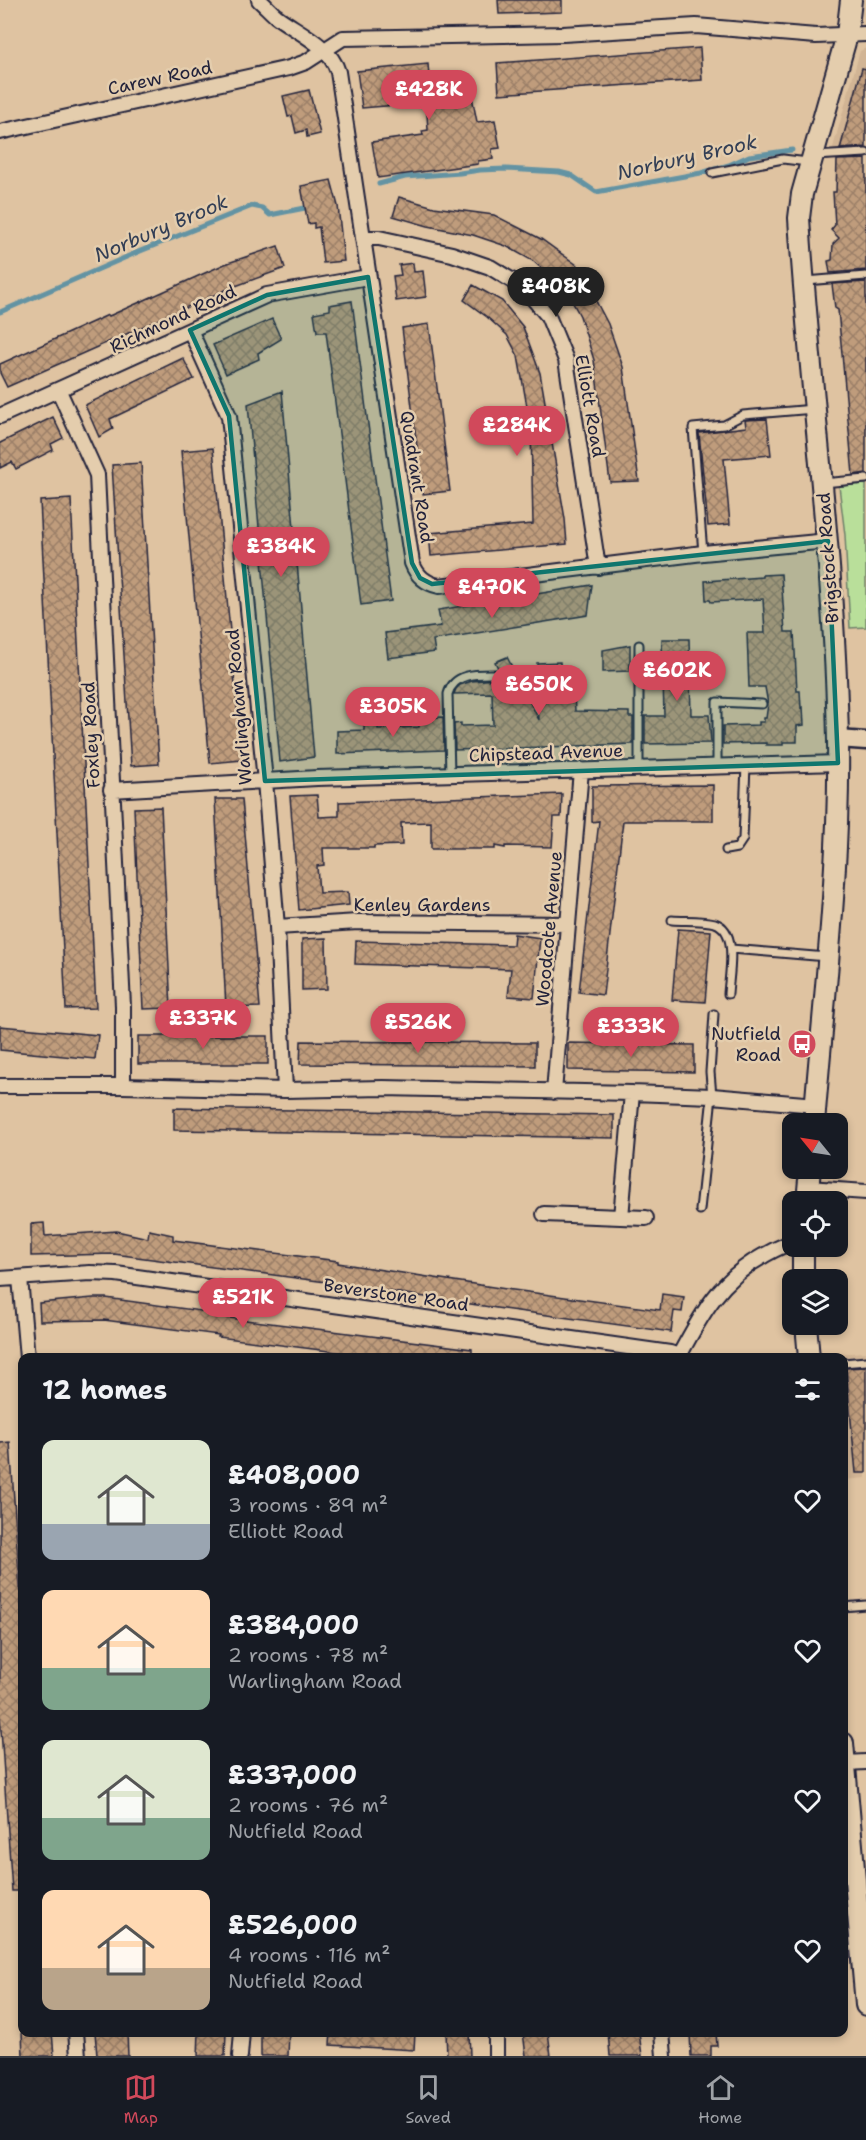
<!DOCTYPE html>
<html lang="en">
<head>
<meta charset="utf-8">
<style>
	body { margin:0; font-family:"Shantell Sans",sans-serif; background:#20242c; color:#f1f3f6; height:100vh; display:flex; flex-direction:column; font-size:22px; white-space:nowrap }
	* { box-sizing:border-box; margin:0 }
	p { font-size:20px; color:#9ea1a6 }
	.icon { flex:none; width:33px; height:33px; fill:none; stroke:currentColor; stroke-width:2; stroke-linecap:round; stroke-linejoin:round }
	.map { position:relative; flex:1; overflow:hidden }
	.sheet { position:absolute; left:18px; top:1353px; width:830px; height:684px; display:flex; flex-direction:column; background:#171b24; border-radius:12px; box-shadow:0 3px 9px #0003 }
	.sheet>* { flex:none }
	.needle { width:39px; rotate:300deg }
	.controls { position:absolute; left:782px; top:1113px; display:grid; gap:12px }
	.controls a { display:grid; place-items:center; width:66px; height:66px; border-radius:12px; background:#171b24; box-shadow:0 3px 9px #0003; font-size:30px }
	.price { position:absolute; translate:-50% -51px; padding:0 14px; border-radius:21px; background:#d1495b; color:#fff; font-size:20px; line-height:39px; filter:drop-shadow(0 2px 3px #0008) }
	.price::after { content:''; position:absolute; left:50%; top:36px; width:18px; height:14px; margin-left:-9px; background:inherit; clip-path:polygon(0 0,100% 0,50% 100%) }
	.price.selected { background:#222; color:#fff }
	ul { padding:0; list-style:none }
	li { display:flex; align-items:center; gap:18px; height:150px; padding:0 24px }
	li span { display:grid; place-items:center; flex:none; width:168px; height:120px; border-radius:12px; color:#555 }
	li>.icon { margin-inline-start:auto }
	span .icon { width:72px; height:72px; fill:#fffc; stroke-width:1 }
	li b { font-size:26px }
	h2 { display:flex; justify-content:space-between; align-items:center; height:72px; padding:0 24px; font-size:26px }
	.tab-bar { display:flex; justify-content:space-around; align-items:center; height:84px; border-top:2px solid #363941; background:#171b24; font-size:16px; color:#9ea1a6 }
	.tab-bar a { display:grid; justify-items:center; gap:3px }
	.tab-bar .selected { color:#d1495b }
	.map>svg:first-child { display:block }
</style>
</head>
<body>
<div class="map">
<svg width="866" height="2056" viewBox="0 0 866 2056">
	<defs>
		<pattern id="building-cross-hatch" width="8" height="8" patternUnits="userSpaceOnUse" patternTransform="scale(1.5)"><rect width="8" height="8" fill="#bf9c7c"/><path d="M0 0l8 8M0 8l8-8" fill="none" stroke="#9b7f67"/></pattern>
	</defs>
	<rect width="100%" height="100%" fill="#dfc3a1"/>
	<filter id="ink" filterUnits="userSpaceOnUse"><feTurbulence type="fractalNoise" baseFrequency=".0167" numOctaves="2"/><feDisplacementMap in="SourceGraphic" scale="12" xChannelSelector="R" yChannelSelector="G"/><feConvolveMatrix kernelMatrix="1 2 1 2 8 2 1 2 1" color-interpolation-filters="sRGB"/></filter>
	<g filter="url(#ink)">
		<!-- built -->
		<path fill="#d1b494" d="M866 48V148L832 151 860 51Z
			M866 1352V1478L843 1480V1358L832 1357V1354Z"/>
		<!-- garden -->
		<path fill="#b9df9a" stroke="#6e806a" stroke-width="1.5" d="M866 484V627L850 628 845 535 839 486Z"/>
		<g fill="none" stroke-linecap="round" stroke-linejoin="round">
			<!-- stream -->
			<path stroke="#6393a3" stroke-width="5" d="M379 184 405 177 460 173 480 170 506 169 559 172 571 175 596 192 701 173 729 165 749 156 792 150
				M0 312 138 252 252 206 262 208 270 215 310 207"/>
		</g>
		<!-- building -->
		<path fill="url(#building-cross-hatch)" stroke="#22223b" stroke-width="1.5" d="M498 0H562V12L499 14Z
			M700 48 702 80 499 94 497 63Z
			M428 64 429 77 462 72V77L468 76 477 122 495 120 500 148 492 149 493 159 478 161V164L378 178 372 142 423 135 422 131 428 130 426 99H397V105L362 108 357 71Z
			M862 68 866 69V147L840 149Z
			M309 90 320 134 307 137 306 130 296 133 292 116 288 117 283 96Z
			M866 159V270L830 273 828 261 832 260 833 244 839 238 831 230 835 225 833 192H836L837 160Z
			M331 180 338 206 344 261 323 263 319 227 314 228V223L308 224 301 186Z
			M399 197 434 207 494 215 541 239 577 265 608 324 623 367 639 481 610 482 594 360 580 316 566 290 533 261 506 246 473 235 428 226 393 216Z
			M278 246 285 268 230 288 7 387 0 373V364L108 315 109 316 225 264Z
			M413 263 414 272 423 271 426 297 396 301 393 276 401 275 399 265Z
			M866 282V473L853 475 838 310 835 308 832 284Z
			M473 285 502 301 523 327 540 373 565 519 567 544 431 556 429 533 533 524 531 429 518 356 507 335 487 317 464 300Z
			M352 301 391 601 361 605 326 332H317L314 313 330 310V305Z
			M272 319 281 339 258 353 259 359 226 374 213 345Z
			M429 324 450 491 423 494 402 328Z
			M183 358 194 379 110 419 113 429 99 437 85 405Z
			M282 391 314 757 280 762 248 404Z
			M53 417 63 438 51 444 53 450 16 469 12 462 0 468V443Z
			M767 419 771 455 724 459 730 524 708 526 699 433 746 427 745 420Z
			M213 448 242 760 210 763 181 451Z
			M141 463 159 764 131 766 112 465Z
			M71 499 96 1008 66 1009 40 501Z
			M781 574 785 632H794L797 691H800L801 708 803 707 804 725 797 726V742H783V745H766V743L723 744V726L759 725V722H764V718H766L768 704 765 687H749L747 633H765L763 599 711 602 710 600H706L705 581 762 577V575Z
			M592 585 588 615 433 640 435 652 388 658 385 633 441 626 438 610Z
			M662 639H689L691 715H709L711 743 645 744V716H664Z
			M630 645V671L603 672V650Z
			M507 657 539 720 537 663 560 662 562 693H574L575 711 629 712V717H633V744L455 750 454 724 461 723V726L493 725 492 693 454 694 456 689 460 685 472 681 509 678 512 675 510 671 498 668 495 662Z
			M443 717 444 750 337 754V731L364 730V723H378V729L419 727V718Z
			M713 785V821H623L603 995 579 992 599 821 592 822V786Z
			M562 794 561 817H554L552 847 505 846V848L495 846V849H431V822L401 823 402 845 374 846V848H323L324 865 317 866 319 893 348 892 349 905 299 910 290 796 317 795 319 817 339 816V802Z
			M215 799H242L260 1007 226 1008Z
			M161 807 171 1008 143 1009 134 808Z
			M678 929 711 931 705 1002 672 1000Z
			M514 934 540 938 534 998 508 996 511 969 355 964 356 941 513 945Z
			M326 938 327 989 302 990V939Z
			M0 1026 98 1035 95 1059 0 1050Z
			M138 1036H268V1064H138Z
			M301 1041 535 1043V1066L300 1064Z
			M568 1043 694 1045V1072L568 1070Z
			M174 1108 614 1115V1138L174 1130Z
			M44 1223 45 1236 117 1231 148 1238 149 1230 173 1235V1240L338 1261V1263L506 1289 660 1310 662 1294 684 1297 682 1312 674 1311 671 1332 503 1309 341 1284 114 1254 31 1256V1224Z
			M93 1298H106L216 1313 215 1316 472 1349V1358H385L218 1337 219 1335 104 1320 40 1321 39 1303Z
			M866 1367V1473H856L846 1368Z
			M10 1442 22 1615V1891H12L0 1715V1443Z
			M22 2032H52L54 2056H23Z
			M95 2032H127L128 2056H97Z
			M199 2032H226L225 2056H198Z
			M261 2032H289L288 2056H261Z
			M331 2032H415L414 2050 330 2045Z
			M446 2032H469L470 2056H447Z
			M523 2032H548L551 2056H526Z
			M608 2032H639L642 2056H610Z
			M690 2032H716L717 2046H711V2056H691Z"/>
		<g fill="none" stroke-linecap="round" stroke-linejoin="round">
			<!-- service casing -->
			<g stroke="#22223b" stroke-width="11">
				<path id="service" d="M815 156 866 153
					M712 173 783 159 808 162
					M806 281 866 276
					M823 483 866 479
					M703 553 693 428 724 425 743 415 814 409
					M639 645V768
					M717 766V702L762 704
					M450 774 448 694C455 669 485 675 506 674
					M726 850 737 848 743 839 746 765
					M672 920C685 921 702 920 715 923 739 931 729 974 728 994
					M731 949 827 957
					M700 1210 712 1096 710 1072 714 1014
					M843 1363 866 1361
					M843 1607 866 1605"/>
			</g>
			<!-- minor casing -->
			<g stroke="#22223b" stroke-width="18">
				<path id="minor" d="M259 0C265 5 270 11 276 16 297 32 330 45 338 72L412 563C417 576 425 583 439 586L703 553 828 541
					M0 132 289 68 306 62 343 38 563 34 696 26 816 36 866 34
					M364 238H379L452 254 490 267 524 288 548 316 566 360 598 567
					M190 330 229 416 265 781 277 927 285 1090
					M59 391 97 475 123 1006V1086
					M0 416 267 295 368 277
					M111 790 317 778 838 763
					M277 927 358 922 567 924
					M0 1086H123L285 1090 383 1088 632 1093 712 1096 816 1105
					M554 1092 581 770
					M808 1188 866 1192
					M544 1214 646 1218
					M621 1217 632 1093
					M20 1278 27 1358
					M0 1279 90 1273 116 1274 670 1353 679 1356
					M678 1358C701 1315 719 1280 763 1256 772 1251 782 1245 792 1243
					M845 1763 866 1762
					M76 2032 78 2056
					M662 2032 664 2056
					M240 2056 242 2032
					M496 2056V2032"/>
			</g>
			<!-- tertiary casing -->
			<g stroke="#22223b" stroke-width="21">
				<path id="tertiary" d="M838 739 866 741"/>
			</g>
			<!-- secondary casing -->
			<g stroke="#22223b" stroke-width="24">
				<path id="secondary" d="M814 1124C824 997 840 869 838 741 835 566 810 393 799 218L802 194 847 35 851 0
					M807 1202 810 1168
					M803 1280V1246
					M806 1324 809 1358
					M843 1743 866 2005"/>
			</g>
			<!-- service -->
			<use href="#service" stroke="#e4cdad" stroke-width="7"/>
			<!-- minor -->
			<use href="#minor" stroke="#e4cdad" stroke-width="14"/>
			<!-- tertiary -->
			<use href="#tertiary" stroke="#e4cdad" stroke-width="16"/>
			<!-- secondary -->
			<use href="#secondary" stroke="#e4cdad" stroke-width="20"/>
		</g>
	</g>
	<!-- marked area -->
	<path fill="#0f766e" fill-opacity="0.2" stroke="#0f766e" stroke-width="4.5" stroke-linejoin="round" d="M368 277 412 563 420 578 432 584 828 541 838 763 265 781 229 416 190 330 267 295Z"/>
	<!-- icons -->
	<defs>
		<g id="bus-disc" transform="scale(1.5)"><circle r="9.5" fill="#d1495b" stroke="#e4cdad"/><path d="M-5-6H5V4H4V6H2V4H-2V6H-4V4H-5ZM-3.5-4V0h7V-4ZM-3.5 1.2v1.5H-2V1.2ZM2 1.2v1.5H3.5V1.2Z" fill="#fff"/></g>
	</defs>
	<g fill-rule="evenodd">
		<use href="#bus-disc" x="802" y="1044"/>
	</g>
	<g text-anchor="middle" stroke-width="5" stroke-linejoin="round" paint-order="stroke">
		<!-- street labels -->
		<g font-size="18" fill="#22223b" stroke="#e4cdad">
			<text transform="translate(160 78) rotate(-12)" y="6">Carew Road</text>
			<text transform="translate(173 319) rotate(-25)" y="6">Richmond Road</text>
			<text transform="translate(590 406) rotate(80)" y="6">Elliott Road</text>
			<text transform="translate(417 477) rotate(81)" y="6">Quadrant Road</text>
			<text transform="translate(828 558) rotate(-94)" y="6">Brigstock Road</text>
			<text transform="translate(239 707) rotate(-95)" y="6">Warlingham Road</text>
			<text transform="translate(91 735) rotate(-93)" y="6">Foxley Road</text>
			<text transform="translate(546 753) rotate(-2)" y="6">Chipstead Avenue</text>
			<text x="422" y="911">Kenley Gardens</text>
			<text transform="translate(549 929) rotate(-85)" y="6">Woodcote Avenue</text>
			<text transform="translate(396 1295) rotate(8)" y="6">Beverstone Road</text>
		</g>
		<!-- poi labels -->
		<g font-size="18" fill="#22223b" stroke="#e4cdad" text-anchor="end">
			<text x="781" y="1040">Nutfield<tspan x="781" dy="21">Road</tspan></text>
		</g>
		<!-- water labels -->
		<g font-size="20" font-style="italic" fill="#323e55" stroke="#e4cdad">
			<text transform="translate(687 157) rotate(-13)" y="7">Norbury Brook</text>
			<text transform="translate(161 228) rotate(-23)" y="7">Norbury Brook</text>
		</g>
	</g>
</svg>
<div class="controls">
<a><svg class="needle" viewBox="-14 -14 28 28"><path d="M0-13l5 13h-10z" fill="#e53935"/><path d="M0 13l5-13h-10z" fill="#9ea1a6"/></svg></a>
<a><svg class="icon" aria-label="locate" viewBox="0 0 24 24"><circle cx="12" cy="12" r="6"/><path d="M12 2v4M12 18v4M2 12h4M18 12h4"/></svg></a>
<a><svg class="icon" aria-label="layers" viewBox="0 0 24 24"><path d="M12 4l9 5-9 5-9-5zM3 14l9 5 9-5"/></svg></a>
</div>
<b class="price" style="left:429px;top:121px">£428K</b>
<b class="price selected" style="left:556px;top:318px">£408K</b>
<b class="price" style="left:517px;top:457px">£284K</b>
<b class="price" style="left:281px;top:578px">£384K</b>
<b class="price" style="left:492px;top:619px">£470K</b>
<b class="price" style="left:677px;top:702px">£602K</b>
<b class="price" style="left:539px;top:716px">£650K</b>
<b class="price" style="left:393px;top:738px">£305K</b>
<b class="price" style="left:203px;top:1050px">£337K</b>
<b class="price" style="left:418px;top:1054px">£526K</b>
<b class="price" style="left:631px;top:1058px">£333K</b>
<b class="price" style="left:243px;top:1329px">£521K</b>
<section class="sheet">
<h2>12 homes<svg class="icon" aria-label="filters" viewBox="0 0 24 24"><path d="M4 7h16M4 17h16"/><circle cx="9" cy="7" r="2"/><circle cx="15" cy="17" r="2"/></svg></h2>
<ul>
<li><span style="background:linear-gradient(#dfe7d0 70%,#9aa5b1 0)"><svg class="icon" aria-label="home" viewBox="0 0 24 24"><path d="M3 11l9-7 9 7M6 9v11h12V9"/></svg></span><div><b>£408,000</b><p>3 rooms · 89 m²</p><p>Elliott Road</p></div><svg class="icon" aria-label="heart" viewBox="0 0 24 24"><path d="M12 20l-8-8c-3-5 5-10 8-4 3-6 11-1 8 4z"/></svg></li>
<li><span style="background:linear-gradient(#ffd9b3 65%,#7fa58c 0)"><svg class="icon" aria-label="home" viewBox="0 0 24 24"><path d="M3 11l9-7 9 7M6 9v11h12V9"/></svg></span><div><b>£384,000</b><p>2 rooms · 78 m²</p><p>Warlingham Road</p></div><svg class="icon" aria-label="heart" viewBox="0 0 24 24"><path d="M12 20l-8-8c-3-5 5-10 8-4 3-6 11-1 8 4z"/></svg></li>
<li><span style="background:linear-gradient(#dfe7d0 65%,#7fa58c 0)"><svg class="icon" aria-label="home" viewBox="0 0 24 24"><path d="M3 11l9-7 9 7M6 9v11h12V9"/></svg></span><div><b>£337,000</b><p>2 rooms · 76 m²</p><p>Nutfield Road</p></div><svg class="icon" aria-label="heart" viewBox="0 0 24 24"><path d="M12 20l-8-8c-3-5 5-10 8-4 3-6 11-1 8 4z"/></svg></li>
<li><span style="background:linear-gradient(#ffd9b3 65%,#b9a48a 0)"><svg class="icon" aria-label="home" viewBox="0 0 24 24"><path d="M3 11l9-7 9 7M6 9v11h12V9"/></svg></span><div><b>£526,000</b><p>4 rooms · 116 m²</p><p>Nutfield Road</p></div><svg class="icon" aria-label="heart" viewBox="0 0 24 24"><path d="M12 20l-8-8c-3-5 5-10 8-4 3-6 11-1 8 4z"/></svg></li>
</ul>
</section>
</div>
<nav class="tab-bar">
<a class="selected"><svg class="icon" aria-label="map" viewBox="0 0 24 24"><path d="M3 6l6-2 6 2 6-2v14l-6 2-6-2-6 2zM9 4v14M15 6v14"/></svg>Map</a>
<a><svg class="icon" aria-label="saved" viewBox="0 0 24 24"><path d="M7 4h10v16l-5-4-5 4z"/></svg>Saved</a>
<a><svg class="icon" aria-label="home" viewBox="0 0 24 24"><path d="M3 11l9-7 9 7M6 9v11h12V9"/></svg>Home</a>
</nav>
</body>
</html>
